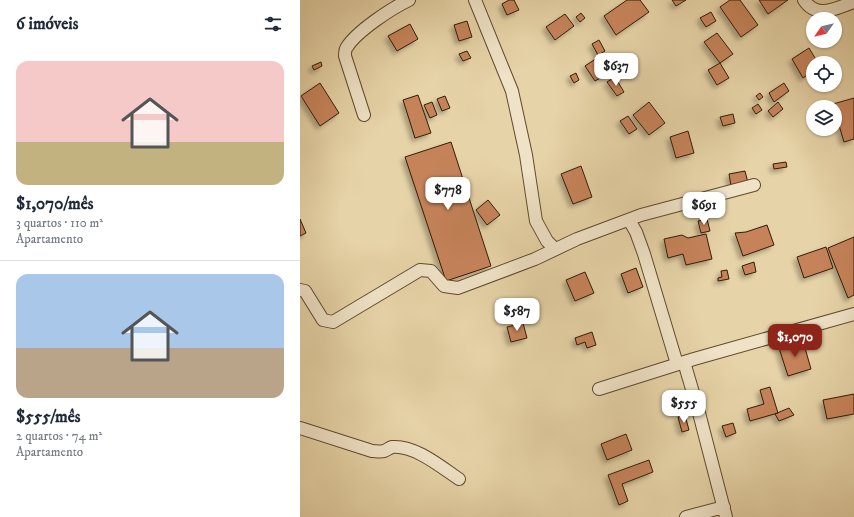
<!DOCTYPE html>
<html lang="pt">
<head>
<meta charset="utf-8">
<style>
	body { margin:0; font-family:"IM FELL DW Pica",serif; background:#f2f2f3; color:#1f2937; height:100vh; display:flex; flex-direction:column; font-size:15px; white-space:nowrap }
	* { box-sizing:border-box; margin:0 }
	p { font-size:13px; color:#747a83 }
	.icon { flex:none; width:22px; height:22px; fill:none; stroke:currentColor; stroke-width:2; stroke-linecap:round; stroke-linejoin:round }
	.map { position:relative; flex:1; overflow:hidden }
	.side { display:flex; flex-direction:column; background:#fff; width:300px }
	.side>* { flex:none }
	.needle { width:26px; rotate:236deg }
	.controls { position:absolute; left:506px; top:12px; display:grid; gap:8px }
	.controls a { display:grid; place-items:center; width:36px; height:36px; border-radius:50%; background:#fff; box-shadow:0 1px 3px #0004; font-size:20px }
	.price { position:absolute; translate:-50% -34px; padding:0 9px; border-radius:8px; background:#fff; color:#222; font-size:13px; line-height:26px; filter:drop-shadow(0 1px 2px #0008) }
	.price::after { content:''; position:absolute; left:50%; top:24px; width:12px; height:9px; margin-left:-6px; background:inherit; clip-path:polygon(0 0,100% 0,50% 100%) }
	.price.selected { background:#8f2418; color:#fff }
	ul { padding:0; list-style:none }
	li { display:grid; align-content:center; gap:8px; height:212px; padding:0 16px }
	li+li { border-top:1px solid #e0e1e3 }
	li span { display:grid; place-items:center; height:124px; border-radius:12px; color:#555 }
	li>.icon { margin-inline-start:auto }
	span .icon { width:72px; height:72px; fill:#fffc; stroke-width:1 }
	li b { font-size:17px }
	h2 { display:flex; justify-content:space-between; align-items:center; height:48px; padding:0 16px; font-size:17px }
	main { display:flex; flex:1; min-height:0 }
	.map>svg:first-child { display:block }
</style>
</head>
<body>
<main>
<section class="side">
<h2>6 imóveis<svg class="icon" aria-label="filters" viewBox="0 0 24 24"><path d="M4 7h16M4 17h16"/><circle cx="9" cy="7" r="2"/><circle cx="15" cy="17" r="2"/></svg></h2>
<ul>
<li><span style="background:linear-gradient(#f6c9c9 65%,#c2b280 0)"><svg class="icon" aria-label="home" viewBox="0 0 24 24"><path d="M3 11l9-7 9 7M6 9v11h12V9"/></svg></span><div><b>$1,070/mês</b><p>3 quartos · 110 m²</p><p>Apartamento</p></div></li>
<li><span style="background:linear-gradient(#a9c7e8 60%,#b9a48a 0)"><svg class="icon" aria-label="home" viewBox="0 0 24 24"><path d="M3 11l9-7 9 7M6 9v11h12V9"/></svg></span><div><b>$555/mês</b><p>2 quartos · 74 m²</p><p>Apartamento</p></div></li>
</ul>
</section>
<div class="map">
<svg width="554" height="517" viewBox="0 0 554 517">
	<defs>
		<filter id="shadow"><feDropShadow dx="-3.5" dy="3.5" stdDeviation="2" flood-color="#0004"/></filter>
	</defs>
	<rect width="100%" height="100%" fill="#e6d3a7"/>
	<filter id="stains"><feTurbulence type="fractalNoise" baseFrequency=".005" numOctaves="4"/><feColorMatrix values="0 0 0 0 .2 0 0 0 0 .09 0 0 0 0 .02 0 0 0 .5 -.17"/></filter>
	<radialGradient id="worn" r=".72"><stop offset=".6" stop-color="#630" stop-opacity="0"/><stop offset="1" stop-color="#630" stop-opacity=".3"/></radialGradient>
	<!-- building -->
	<path fill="#c6835a" stroke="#321c06" filter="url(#shadow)" d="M209 0H214L219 10 207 15 202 4Z
		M327 0H340L349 12 316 35 304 16Z
		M372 0H386L376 6Z
		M430 0H440L458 25 441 37 420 7Z
		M459 0H488L468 14Z
		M411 12 416 21 406 27 400 18Z
		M281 13 285 18 280 22 276 17Z
		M265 14 274 26 255 40 246 27Z
		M167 21 172 37 159 41 154 25Z
		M110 24 118 39 97 51 88 36Z
		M417 33 433 54 420 63 404 42Z
		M299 40 305 51 298 55 292 44Z
		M509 48 518 63H513V71L503 78 492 59Z
		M167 51 171 58 163 61 159 54Z
		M297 58 307 74 295 81 285 66Z
		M21 62 22 66 14 70 12 66Z
		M420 63 429 78 417 85 408 70Z
		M276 73 279 80 274 83 270 76Z
		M315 77 324 92 317 96 307 82Z
		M20 83 39 113 20 126 1 96Z
		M484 83 489 91 474 102 469 93Z
		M460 93 463 97 459 100 456 96Z
		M118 95 131 133 115 138 103 100Z
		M145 96 150 108 142 111 137 99Z
		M554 98V139L544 142 535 112V107H534L533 104Z
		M132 102 137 115 130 118 124 105Z
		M349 102 365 123 349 135 333 115Z
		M478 102 483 109 473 117 468 111Z
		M458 104 462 110 456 114 452 108Z
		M433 114 435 123 423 126 420 117Z
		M328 116 337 129 329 134 320 121Z
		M388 131 394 153 376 158 370 137Z
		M151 142 191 266 146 281 105 157Z
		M486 162 487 167 474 169 473 164Z
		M281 166 292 197 273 204 261 174Z
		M445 171 448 183 431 186 429 174Z
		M188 200 200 215 187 225 176 210Z
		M0 219 6 233 0 236Z
		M407 219 410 231 401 233 398 221Z
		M467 225 474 245 443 256 435 233 446 232Z
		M406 234 412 259 386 265 383 254 368 258 364 239 382 235 388 238Z
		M554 237V295L548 298 528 248Z
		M526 247 533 268 504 278 497 257Z
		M454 262 456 272 445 275 442 266Z
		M336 268 343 287 328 293 321 274Z
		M427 270 429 279 418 281V278L422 277 421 271Z
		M285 272 294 293 275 301 266 280Z
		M223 323 227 338 211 342 207 327Z
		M292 332 296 345 287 348 285 342 277 345 275 338Z
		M503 341 511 369 488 376 479 348Z
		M470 387 478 413 450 421 447 409 464 404 460 390Z
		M554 394V414L527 419 523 400Z
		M489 408 494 415 479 421 475 414Z
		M385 415 389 430 382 432 378 417Z
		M433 423 436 433 426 437 422 426Z
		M326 434 332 450 307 460 301 444Z
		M349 460 353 472 322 484 328 501 319 505 308 475Z"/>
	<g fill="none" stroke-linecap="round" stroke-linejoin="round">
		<!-- minor casing -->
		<g stroke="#5f4a2e" stroke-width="14">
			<path id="minor" d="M175 0 212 91 226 155 236 221 247 241 255 249
				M504 0C517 20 536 8 554 2
				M64 115 45 56C45 53 45 49 47 47 57 31 92 8 109 0
				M329 220 336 232 344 254 377 364
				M0 290 5 291 23 320 33 322 120 270 131 271 144 286 158 288 235 259 277 239 341 215 454 185
				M384 362 399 413 426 517
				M299 389 394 359 554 314
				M0 428 72 451C75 451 81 452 84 451 87 450 89 448 92 447 115 445 141 467 159 479
				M386 517 424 507"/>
		</g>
		<!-- minor -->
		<use href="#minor" stroke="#efe2c6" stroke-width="12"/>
	</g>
	<rect width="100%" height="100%" filter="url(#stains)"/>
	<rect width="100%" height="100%" fill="url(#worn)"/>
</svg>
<div class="controls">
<a><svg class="needle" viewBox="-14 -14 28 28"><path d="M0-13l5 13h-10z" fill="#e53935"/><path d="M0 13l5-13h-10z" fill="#747a83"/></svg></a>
<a><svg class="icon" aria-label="locate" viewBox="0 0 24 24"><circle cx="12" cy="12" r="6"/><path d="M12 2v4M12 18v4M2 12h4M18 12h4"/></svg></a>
<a><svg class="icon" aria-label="layers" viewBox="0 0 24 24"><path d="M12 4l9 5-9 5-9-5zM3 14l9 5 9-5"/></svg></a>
</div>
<b class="price" style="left:316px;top:87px">$637</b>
<b class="price" style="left:148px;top:211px">$778</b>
<b class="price" style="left:404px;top:226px">$691</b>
<b class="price" style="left:217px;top:332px">$587</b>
<b class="price selected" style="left:495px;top:358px">$1,070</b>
<b class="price" style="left:384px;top:424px">$555</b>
</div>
</main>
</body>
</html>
